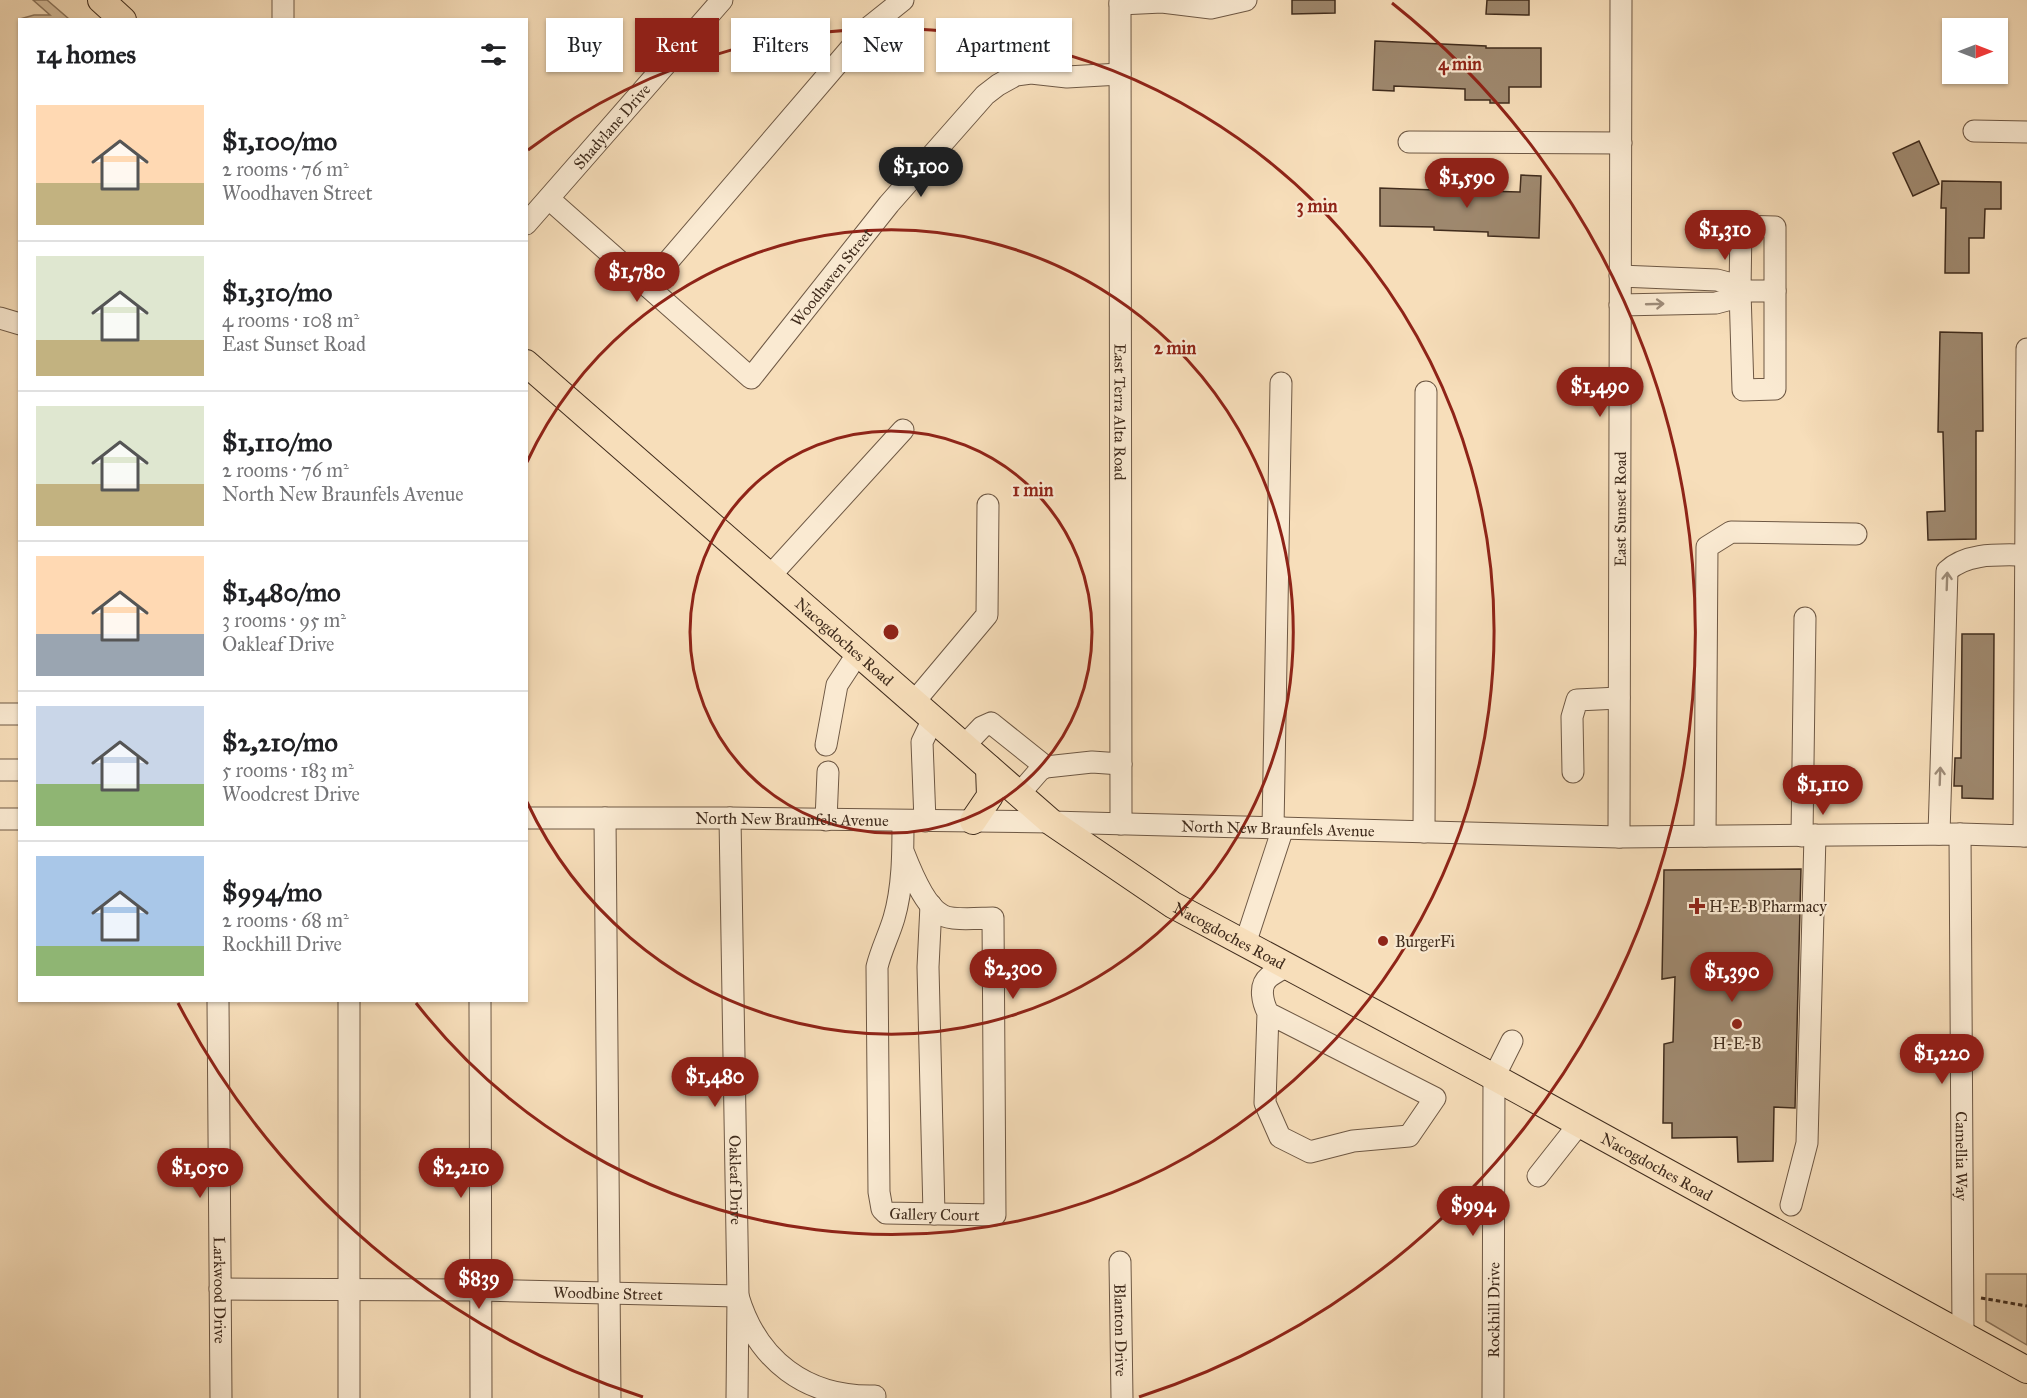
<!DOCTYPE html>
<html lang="en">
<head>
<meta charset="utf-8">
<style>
	body { margin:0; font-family:"IM FELL Great Primer",serif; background:#f2f2f2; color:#202124; height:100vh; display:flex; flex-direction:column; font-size:22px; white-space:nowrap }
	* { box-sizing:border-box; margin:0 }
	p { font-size:20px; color:#757577 }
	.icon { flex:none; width:33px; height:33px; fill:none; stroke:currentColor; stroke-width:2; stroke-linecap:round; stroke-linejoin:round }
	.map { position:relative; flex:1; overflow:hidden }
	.sheet { position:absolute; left:18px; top:18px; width:510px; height:984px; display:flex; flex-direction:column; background:#fff; border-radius:0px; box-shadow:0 2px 4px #0004 }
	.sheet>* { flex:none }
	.top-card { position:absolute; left:546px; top:18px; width:570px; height:54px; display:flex; gap:12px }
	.needle { width:39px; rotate:90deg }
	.controls { position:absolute; left:1942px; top:18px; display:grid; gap:12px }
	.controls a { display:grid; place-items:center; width:66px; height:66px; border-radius:0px; background:#fff; box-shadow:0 2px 4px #0004; font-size:30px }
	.price { position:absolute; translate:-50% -51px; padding:0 14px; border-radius:21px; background:#8f2418; color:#fff; font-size:20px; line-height:39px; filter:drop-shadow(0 2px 3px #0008) }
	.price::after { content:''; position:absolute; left:50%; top:36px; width:18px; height:14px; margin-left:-9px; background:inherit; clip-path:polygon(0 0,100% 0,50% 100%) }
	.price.current { background:#222; color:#fff }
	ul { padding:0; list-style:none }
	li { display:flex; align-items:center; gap:18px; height:150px; padding:0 18px }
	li+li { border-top:2px solid #e0e0e0 }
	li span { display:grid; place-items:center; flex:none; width:168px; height:120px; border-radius:0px; color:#555 }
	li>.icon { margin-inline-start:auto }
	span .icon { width:72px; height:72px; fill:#fffc; stroke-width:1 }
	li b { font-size:26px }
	h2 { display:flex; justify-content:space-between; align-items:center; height:72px; padding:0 18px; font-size:26px }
	.chip { padding:0 21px; border-radius:0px; background:#fff; box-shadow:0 2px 4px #0004; font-size:21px; line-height:54px }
	.chip.current { background:#8f2418; color:#fff }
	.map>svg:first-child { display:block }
</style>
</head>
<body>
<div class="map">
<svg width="2027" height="1398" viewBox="0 0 2027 1398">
	<rect width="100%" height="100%" fill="#f7deba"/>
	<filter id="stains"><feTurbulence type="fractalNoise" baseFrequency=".00333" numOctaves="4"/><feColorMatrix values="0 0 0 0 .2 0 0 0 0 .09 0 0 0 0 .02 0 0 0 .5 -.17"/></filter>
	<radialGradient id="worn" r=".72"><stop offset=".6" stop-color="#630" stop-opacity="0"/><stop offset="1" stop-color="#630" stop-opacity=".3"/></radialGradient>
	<!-- green -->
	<path fill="#d8c09f" stroke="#8c765e" stroke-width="1.5" d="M33 0H47L69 19H20L34 15H50Z
		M1986 1274H2027V1345L1986 1321Z"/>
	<!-- building -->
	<path fill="#9f896f" stroke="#402c1d" stroke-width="1.5" d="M1292 0H1335V13L1292 14Z
		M1487 0H1529V15L1486 14Z
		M1375 41 1486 46V48H1541V87H1509V103H1490V100H1465V89L1394 86V91L1373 90Z
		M1919 141 1939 184 1913 196 1893 153Z
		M1463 174 1482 175V191L1520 192 1521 175 1541 176 1539 238 1488 236V232L1434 230V227L1380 226V188L1462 191Z
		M1942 181 2001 182V209H1985L1984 238H1969V273H1945L1946 208H1941Z
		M1940 332 1982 333 1983 431H1976V539L1928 540 1927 512 1945 511 1943 432H1938Z
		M1962 634H1994L1993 799 1962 798V786H1954L1955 758H1961Z
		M1801 869 1795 1108 1774 1107 1773 1161 1738 1162 1737 1137 1672 1138V1123H1663L1664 1044 1673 1042 1675 977 1662 979 1664 870Z"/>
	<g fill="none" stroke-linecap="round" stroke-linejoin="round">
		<!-- minor casing -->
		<g stroke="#6e5844" stroke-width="23">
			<g id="minor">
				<path d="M283 0V20"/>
				<path id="s1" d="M1120 0 1121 824"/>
				<path d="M1120 4 1162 2 1211 8 1246 0"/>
				<path d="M1974 131 2027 132"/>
				<path d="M1409 142 1621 143"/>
				<path id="s2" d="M549 199 751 378 889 204 985 95 998 85 1016 75 1031 73 1067 77 1120 74"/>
				<path id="s3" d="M526 224 722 0"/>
				<path d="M1620 276 1717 280 1732 284 1740 291 1743 390 1775 389V227L1741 226 1740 291"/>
				<path d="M647 286 868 28 903 0"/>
				<path d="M1620 305 1716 303 1731 299 1740 291H1775"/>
				<path d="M0 318 20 324"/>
				<path d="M770 576 903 430"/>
				<path d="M914 702 987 615 988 505"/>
				<path d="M0 714H20"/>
				<path d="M826 745 837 685 858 653"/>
				<path d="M964 746 982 727 991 723 1046 767"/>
				<path d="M0 770H20"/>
				<path d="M1573 772 1572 717 1577 700 1619 698"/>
				<path d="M1019 794 1040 770 1046 767 1092 762 1121 764"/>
				<path id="s4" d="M526 818H730L1051 822 1619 837 1960 834 2027 836"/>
				<path d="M605 818 610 1398"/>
				<path id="s5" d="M730 818 738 1296 737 1398"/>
				<path d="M0 819H20"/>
				<path d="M826 820 828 772"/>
				<path id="s6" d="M903 821C903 853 903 887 894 918 889 935 881 950 877 967L879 1192 882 1209 886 1213 995 1215 993 918C980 918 952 921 942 915 924 906 910 869 903 851"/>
				<path d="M925 821 922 742 933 719"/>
				<path d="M1273 828 1281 383"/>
				<path d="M1424 832 1426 392"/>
				<path d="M1939 834 1947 571C1967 552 2000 555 2026 555"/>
				<path id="s7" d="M1960 834 1963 1335"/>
				<path d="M1705 836 1707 547 1731 532 1856 534"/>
				<path d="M1802 836 1805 618"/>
				<path d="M2024 836 2027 349"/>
				<path id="s8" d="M1619 837 1621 0"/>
				<path d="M931 905 928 967 934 1214"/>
				<path d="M1245 944 1283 828"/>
				<path id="s9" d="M218 1000 221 1398"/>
				<path d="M349 1000V1398"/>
				<path d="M480 1000 481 1398"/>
				<path d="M1268 1013 1435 1098 1409 1136 1353 1141 1310 1152 1280 1137 1265 1103 1268 1013C1263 1003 1258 986 1269 977 1274 973 1281 970 1286 966"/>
				<path d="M1538 1176 1579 1124"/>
				<path d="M1791 1205 1807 1143 1815 835"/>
				<path id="s10" d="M1120 1262 1122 1398"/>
				<path id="s11" d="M220 1289 481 1290 738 1296C757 1360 806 1398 875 1396"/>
				<path id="s12" d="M1493 1398 1494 1077 1512 1041"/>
			</g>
		</g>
		<!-- major casing -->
		<g stroke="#402c1d" stroke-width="28">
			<g id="major">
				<path d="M101 0 123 20"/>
				<path id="s13" d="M526 363 1051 822 1173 905 1494 1077 2027 1370"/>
				<path d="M973 821 990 796 989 768"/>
			</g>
		</g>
		<!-- path -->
		<path stroke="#402c1d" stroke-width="3" stroke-dasharray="4.5 3" stroke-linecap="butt" d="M1981 1298 2027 1306"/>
		<!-- minor -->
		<use href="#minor" stroke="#faead2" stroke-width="21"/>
		<!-- major -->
		<use href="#major" stroke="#f7deba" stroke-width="26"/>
	</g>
	<!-- one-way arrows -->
	<defs><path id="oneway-shaft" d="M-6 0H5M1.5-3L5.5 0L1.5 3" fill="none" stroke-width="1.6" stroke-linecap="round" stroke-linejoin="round" transform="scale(1.5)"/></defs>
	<g stroke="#9d8b78">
		<use href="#oneway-shaft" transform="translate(1655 304) rotate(-2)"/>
		<use href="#oneway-shaft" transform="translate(1947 581) rotate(-88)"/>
		<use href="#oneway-shaft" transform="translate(1940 776) rotate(-88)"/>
	</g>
	<!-- distance rings -->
	<g fill="none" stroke="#8f2418" stroke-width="3">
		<circle cx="891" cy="632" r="201"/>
		<path d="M527 462A402 402 0 1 1 527 802"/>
		<path d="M528 150A603 603 0 1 1 416 1003"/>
		<path d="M643 1397A804 804 0 0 1 178 1003M1392 3A804 804 0 0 1 1139 1397"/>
	</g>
	<!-- markers -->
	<g fill="#8f2418" stroke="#faead2" stroke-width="2">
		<path d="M1694 897h6v6h6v6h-6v6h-6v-6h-6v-6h6z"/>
		<circle cx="1383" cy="941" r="6"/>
		<circle cx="1737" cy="1024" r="6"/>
	</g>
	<g text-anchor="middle" stroke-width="4.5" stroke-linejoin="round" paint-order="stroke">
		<!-- street labels -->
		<g font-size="16" fill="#402c1d" stroke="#faead2">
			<text dy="6" stroke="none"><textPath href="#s3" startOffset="130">Shadylane Drive</textPath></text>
			<text dy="6" stroke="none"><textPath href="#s2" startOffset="399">Woodhaven Street</textPath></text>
			<text dy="6" stroke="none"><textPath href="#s1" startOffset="412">East Terra Alta Road</textPath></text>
			<text dy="6" stroke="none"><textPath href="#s8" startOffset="328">East Sunset Road</textPath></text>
			<text dy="6" stroke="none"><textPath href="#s13" startOffset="423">Nacogdoches Road</textPath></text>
			<text dy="6" stroke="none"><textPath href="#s4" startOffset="266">North New Braunfels Avenue</textPath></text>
			<text dy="6" stroke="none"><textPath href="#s4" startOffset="752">North New Braunfels Avenue</textPath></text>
			<text dy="6" stroke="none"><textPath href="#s13" startOffset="909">Nacogdoches Road</textPath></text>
			<text dy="6" stroke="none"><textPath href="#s7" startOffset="322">Camellia Way</textPath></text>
			<text dy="6" stroke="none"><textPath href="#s13" startOffset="1395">Nacogdoches Road</textPath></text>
			<text dy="6" stroke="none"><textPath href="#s5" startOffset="362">Oakleaf Drive</textPath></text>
			<text dy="6" stroke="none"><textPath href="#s6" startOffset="446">Gallery Court</textPath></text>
			<text dy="6" stroke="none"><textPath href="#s9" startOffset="290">Larkwood Drive</textPath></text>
			<text dy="6" stroke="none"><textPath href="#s11" startOffset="388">Woodbine Street</textPath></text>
			<text dy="6" stroke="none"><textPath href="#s12" startOffset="88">Rockhill Drive</textPath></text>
			<text dy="6" stroke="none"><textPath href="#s10" startOffset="68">Blanton Drive</textPath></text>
		</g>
		<!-- poi labels -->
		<g font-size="16" fill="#402c1d" stroke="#faead2" text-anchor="start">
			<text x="1709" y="912">H-E-B Pharmacy</text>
			<text x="1395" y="947">BurgerFi</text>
			<text x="1737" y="1049" text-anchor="middle">H-E-B</text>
		</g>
	</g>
	<circle cx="891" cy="632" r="9" fill="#8f2418" stroke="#faead2" stroke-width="3"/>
	<g font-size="18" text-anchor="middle" font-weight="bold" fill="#8f2418" stroke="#faead2" stroke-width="4.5" stroke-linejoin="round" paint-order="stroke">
		<text x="1460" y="70">4 min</text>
		<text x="1317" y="212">3 min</text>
		<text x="1175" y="354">2 min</text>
		<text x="1033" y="496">1 min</text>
	</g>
	<rect width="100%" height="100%" filter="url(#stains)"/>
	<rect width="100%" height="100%" fill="url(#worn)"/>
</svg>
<div class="controls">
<a><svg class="needle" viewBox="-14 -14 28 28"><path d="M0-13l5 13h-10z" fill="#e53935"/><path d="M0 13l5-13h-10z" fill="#757577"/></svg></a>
</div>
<b class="price current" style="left:921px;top:198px">$1,100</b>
<b class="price" style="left:1467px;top:209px">$1,590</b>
<b class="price" style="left:1725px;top:261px">$1,310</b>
<b class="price" style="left:637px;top:303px">$1,780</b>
<b class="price" style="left:1600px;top:418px">$1,490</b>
<b class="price" style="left:1823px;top:816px">$1,110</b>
<b class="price" style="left:1013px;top:1000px">$2,300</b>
<b class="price" style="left:1732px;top:1003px">$1,390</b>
<b class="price" style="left:1942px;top:1085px">$1,220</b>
<b class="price" style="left:715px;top:1108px">$1,480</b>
<b class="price" style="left:200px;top:1199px">$1,050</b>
<b class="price" style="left:461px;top:1199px">$2,210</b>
<b class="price" style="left:1473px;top:1237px">$994</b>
<b class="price" style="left:479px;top:1310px">$839</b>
<div class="top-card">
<a class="chip">Buy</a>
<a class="chip current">Rent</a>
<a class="chip">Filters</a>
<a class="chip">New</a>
<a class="chip">Apartment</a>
</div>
<section class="sheet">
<h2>14 homes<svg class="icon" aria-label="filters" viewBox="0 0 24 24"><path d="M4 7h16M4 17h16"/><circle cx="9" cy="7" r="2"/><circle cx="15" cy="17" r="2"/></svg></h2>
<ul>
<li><span style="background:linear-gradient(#ffd9b3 65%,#c2b280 0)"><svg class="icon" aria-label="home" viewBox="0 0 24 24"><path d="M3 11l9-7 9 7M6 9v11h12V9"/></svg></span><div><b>$1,100/mo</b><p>2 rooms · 76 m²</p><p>Woodhaven Street</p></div></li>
<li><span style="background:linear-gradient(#dfe7d0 70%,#c2b280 0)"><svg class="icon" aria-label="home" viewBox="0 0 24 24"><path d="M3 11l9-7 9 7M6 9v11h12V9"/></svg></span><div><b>$1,310/mo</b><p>4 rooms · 108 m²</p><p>East Sunset Road</p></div></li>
<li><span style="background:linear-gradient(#dfe7d0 65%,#c2b280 0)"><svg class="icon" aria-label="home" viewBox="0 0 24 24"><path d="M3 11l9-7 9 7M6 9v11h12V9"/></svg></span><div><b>$1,110/mo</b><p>2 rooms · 76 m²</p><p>North New Braunfels Avenue</p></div></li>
<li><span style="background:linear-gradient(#ffd9b3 65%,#9aa5b1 0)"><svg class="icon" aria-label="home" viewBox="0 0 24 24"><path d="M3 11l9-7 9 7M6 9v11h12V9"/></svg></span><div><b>$1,480/mo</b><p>3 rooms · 95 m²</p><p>Oakleaf Drive</p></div></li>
<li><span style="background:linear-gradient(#c9d6e8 65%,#8fb573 0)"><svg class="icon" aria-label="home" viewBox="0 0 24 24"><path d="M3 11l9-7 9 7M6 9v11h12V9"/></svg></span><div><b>$2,210/mo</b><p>5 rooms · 183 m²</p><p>Woodcrest Drive</p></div></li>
<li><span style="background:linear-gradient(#a9c7e8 75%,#8fb573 0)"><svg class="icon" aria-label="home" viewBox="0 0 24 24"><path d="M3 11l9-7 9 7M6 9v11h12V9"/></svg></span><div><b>$994/mo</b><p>2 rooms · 68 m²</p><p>Rockhill Drive</p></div></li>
</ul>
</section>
</div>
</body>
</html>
